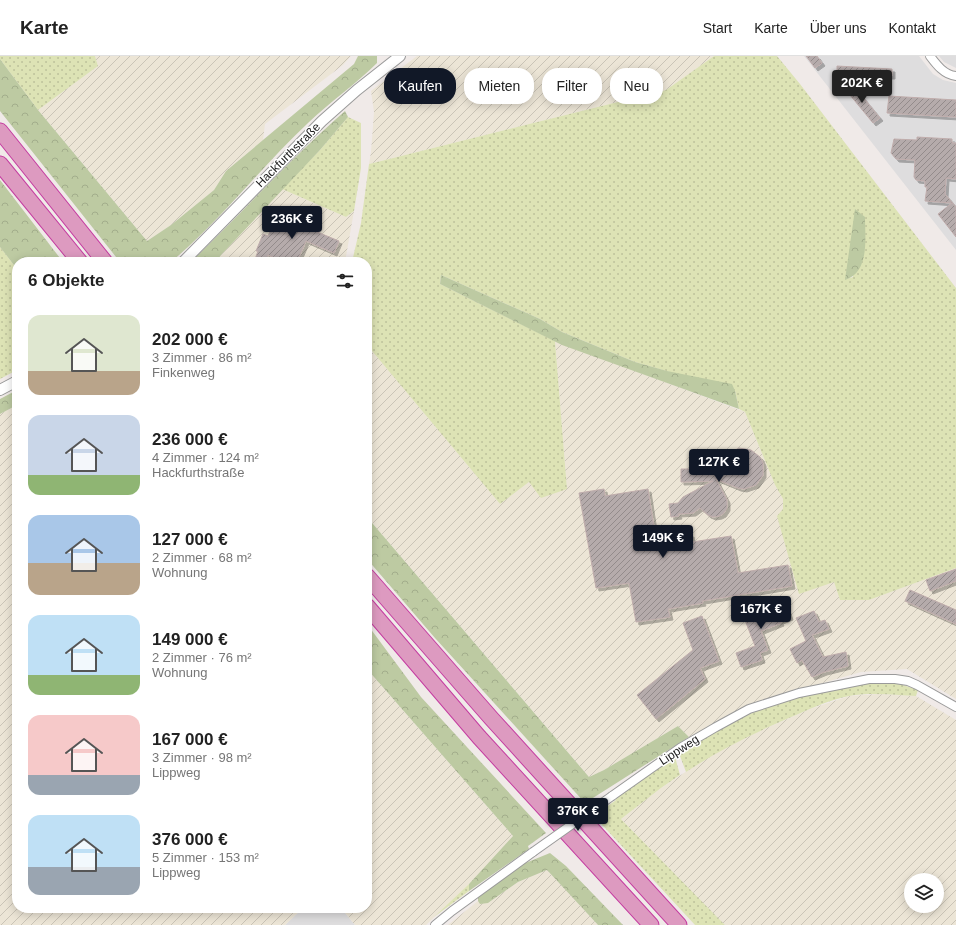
<!DOCTYPE html>
<html lang="de">
<head>
<meta charset="utf-8">
<style>
	body { margin:0; font-family:Arial,sans-serif; background:#f6f6f6; color:#222; height:100vh; display:flex; flex-direction:column; font-size:15px; white-space:nowrap }
	* { box-sizing:border-box; margin:0 }
	p { font-size:13px; color:#767676 }
	.icon { flex:none; width:22px; height:22px; fill:none; stroke:currentColor; stroke-width:2; stroke-linecap:round; stroke-linejoin:round }
	.map { position:relative; flex:1; overflow:hidden }
	.sheet { position:absolute; left:12px; top:201px; width:360px; height:656px; display:flex; flex-direction:column; background:#fff; border-radius:16px; box-shadow:0 2px 10px #0003 }
	.sheet>* { flex:none }
	.guide { position:absolute; left:384px; top:12px; width:380px; height:36px; display:flex; gap:8px }
	.fabs { position:absolute; left:904px; top:817px; display:grid; gap:8px }
	.fabs a { display:grid; place-items:center; width:40px; height:40px; border-radius:50%; background:#fff; box-shadow:0 2px 10px #0003; font-size:20px }
	.price { position:absolute; translate:-50% -34px; padding:0 9px; border-radius:4px; background:#111827; color:#fff; font-size:13px; line-height:26px; filter:drop-shadow(0 1px 2px #0008) }
	.price::after { content:''; position:absolute; left:50%; top:24px; width:12px; height:9px; margin-left:-6px; background:inherit; clip-path:polygon(0 0,100% 0,50% 100%) }
	.price.current { background:#222; color:#fff }
	ul { padding:0; list-style:none }
	li { display:flex; align-items:center; gap:12px; height:100px; padding:0 16px }
	li span { display:grid; place-items:center; flex:none; width:112px; height:80px; border-radius:12px; color:#555 }
	li>.icon { margin-inline-start:auto }
	span .icon { width:48px; height:48px; fill:#fffc; stroke-width:1 }
	li b { font-size:17px }
	h2 { display:flex; justify-content:space-between; align-items:center; height:48px; padding:0 16px; font-size:17px }
	.chip { padding:0 14px; border-radius:16px; background:#fff; box-shadow:0 2px 10px #0003; font-size:14px; line-height:36px }
	.chip.current { background:#111827; color:#fff }
	header { display:flex; align-items:center; gap:24px; box-sizing:border-box; height:56px; padding:0 20px; background:#fff; border-bottom:1px solid #e0e0e0 }
	header strong { font-size:19px }
	nav { display:flex; gap:22px; margin-inline-start:auto; font-size:14px }
	.map>svg:first-child { display:block }
</style>
</head>
<body>
<header>
<strong>Karte</strong>
<nav><a>Start</a><a>Karte</a><a>Über uns</a><a>Kontakt</a></nav>
</header>
<div class="map">
<svg width="956" height="869" viewBox="0 0 956 869">
	<defs>
		<pattern id="farmland-furrows" width="10" height="10" patternUnits="userSpaceOnUse"><rect width="10" height="10" fill="#ece5d6"/><path d="M-1 1l2-2M0 10L10 0M9 11l2-2" fill="none" stroke="#cac4b7"/></pattern>
		<pattern id="grass-dots" width="8" height="8" patternUnits="userSpaceOnUse"><rect width="8" height="8" fill="#dde3b5"/><path d="M2 2h.1M6 6h.1" fill="none" stroke="#bdc29b" stroke-width="1.8" stroke-linecap="round"/></pattern>
		<pattern id="forest-crowns" width="20" height="18" patternUnits="userSpaceOnUse"><rect width="20" height="18" fill="#bdcaa2"/><path d="M2 6a3 3 0 1 1 6 0M12 15a3 3 0 1 1 6 0" fill="none" stroke="#a2ad8b"/></pattern>
		<pattern id="building-hatch" width="6" height="6" patternUnits="userSpaceOnUse"><rect width="6" height="6" fill="#b5abab"/><path d="M-1 1l2-2M0 6l6-6M5 7l2-2" fill="none" stroke="#938b8b"/></pattern>
		<filter id="shadow"><feDropShadow dx="3" dy="3" stdDeviation="0" flood-color="#0004"/></filter>
	</defs>
	<rect width="100%" height="100%" fill="#f0eae8"/>
	<!-- residential -->
	<path fill="#deddde" d="M804 0H919L933 18 943 24 956 27V194Z
		M939 0H956V12L944 6Z
		M303 852H341L355 869H285Z"/>
	<!-- farmland -->
	<path fill="url(#farmland-furrows)" fill-rule="evenodd" d="M95 0H351L343 9 265 68 263 84 226 115 214 134 171 169 147 185 38 54 98 10Z
		M417 0H714L666 34 369 108 371 96 374 56 371 35Z
		M282 133 346 161 354 155 345 206H216L221 199Z
		M555 285 745 356 775 429 783 443V453L834 526 840 544H869L956 512V643L907 613 861 616 753 647 689 681 678 670 604 714 589 721 367 461V289L500 448 529 426 567 433Z
		M17 349V852H303L285 869H0V358Z
		M367 613 513 780 469 828 426 869H355L341 852H367Z
		M877 638 916 640 956 664V869H725L621 763 661 732 707 702 748 680 810 653 849 640ZM911 824H937V850H911Z
		M547 814 598 869H448L478 845 480 847H488L518 826Z"/>
	<!-- grass -->
	<path fill="url(#grass-dots)" fill-rule="evenodd" d="M0 0H95L98 10 38 54 0 3Z
		M714 0H777L800 28 956 232V512L869 544H840L834 526 799 538 777 460 783 453V443L775 429 745 356 739 353 735 335 635 306 562 276 540 263 441 219 440 228 555 285 567 433 541 442 529 426 500 448 367 289V206H352L361 167 369 108 666 34ZM856 153 853 221 846 223Z
		M348 61 361 67V112L354 155 346 161 282 133 320 94Z
		M0 191 17 213V314L0 323Z
		M873 627H897L918 634 916 640C894 639 871 636 849 640 829 644 808 654 789 662 752 678 719 694 686 716L680 700 682 696C699 685 716 674 735 665 778 643 826 634 873 627Z
		M675 701 680 719 661 732 621 763 725 869H695L594 760 616 744 615 743Z
		M469 828V835L434 861Z"/>
	<!-- forest -->
	<path fill="url(#forest-crowns)" d="M358 0H377V7C356 28 330 46 308 67 261 111 221 164 171 206H120L0 55V3L38 54 147 185 171 169 214 134 226 115 354 8Z
		M345 55 348 61 320 94 221 199 216 206H191C243 156 291 102 345 55Z
		M0 124 63 206H17V213L0 191Z
		M855 153 865 161C865 182 870 216 845 224Z
		M441 219 540 263 562 276 635 306 667 315 732 328 735 335 739 353 562 289 440 228Z
		M17 334V349L0 358V343Z
		M367 461 589 721 604 714 678 670 689 681 585 747 435 582 367 503Z
		M367 568 421 641 546 777 528 790 529 793 469 835V828L513 780 367 613Z
		M550 797 566 810 623 869H598L547 814 518 826 488 847 480 848 478 845V839L487 834 523 808Z"/>
	<!-- building -->
	<path fill="url(#building-hatch)" stroke="#c0adac" filter="url(#shadow)" d="M806 0H817L822 7 815 12Z
		M837 10 892 13V20H881V21L837 19Z
		M852 28 880 62 873 67 845 33Z
		M889 40 956 44V61L887 57Z
		M917 81 952 83V87H956V123L946 122 945 138 956 151V181L938 158 952 147 925 145 927 131H925V125L916 124 914 121 915 104 896 103 891 97 894 83 917 84Z
		M292 156 313 165 310 173 339 185 334 197 306 185 297 206H285L268 199 266 206H254L258 195H256L263 178 268 180 275 164 276 165 277 162 288 166Z
		M739 392 751 394 760 401 763 407V419L756 429 744 433 738 432 716 423 727 444V452L723 458 719 460 713 461 708 459 700 452 693 457 678 458 679 460 671 461 669 448 678 447 683 441 713 425 681 426V413H692L697 408 707 406 712 409 720 417 725 403 728 398Z
		M604 433 605 440 648 433 656 484 691 478 692 486 731 480 738 517 788 509 792 530 702 545 703 547 668 553 670 561 636 566 629 527 596 532 579 437Z
		M956 513V525L930 535 926 524Z
		M910 534 956 554V568L905 545Z
		M784 543 790 561 780 565 781 567 761 575 768 594 760 597 762 604 741 611 736 597 755 590 743 559Z
		M814 555 819 566 825 564 829 573 812 579 823 601 846 596 848 610 824 616 812 621 802 604 797 607 790 593 806 585 796 562Z
		M702 560 719 605 700 612 705 623 656 663 637 639 693 594 683 567Z"/>
	<g fill="none" stroke-linecap="round" stroke-linejoin="round">
		<!-- minor casing -->
		<g stroke="#9a9a9a" stroke-width="10">
			<path id="minor" d="M930 0C936 8 944 19 956 20
				M612 740 680 692 716 671 749 653 799 637 869 623H895L908 625 917 629 956 651
				M435 869 452 855 533 796"/>
		</g>
		<!-- tertiary casing -->
		<g stroke="#9a9a9a" stroke-width="12">
			<path id="tertiary" d="M183 206 322 65 357 34 400 0
				M0 334 17 325"/>
		</g>
		<!-- motorway casing -->
		<g stroke="#c53da1" stroke-width="17">
			<path id="motorway" d="M0 75 105 206
				M0 108 80 206
				M367 520 491 662 679 869
				M367 550 479 681 651 869"/>
		</g>
		<!-- minor -->
		<use href="#minor" stroke="#fff" stroke-width="8"/>
		<!-- tertiary -->
		<use href="#tertiary" stroke="#fff" stroke-width="10"/>
		<!-- motorway -->
		<use href="#motorway" stroke="#dd9ac0" stroke-width="15"/>
		<!-- minor-bridge casing -->
		<g stroke="#9a9a9a" stroke-width="10" stroke-linecap="butt">
			<path id="minor-bridge" d="M533 796 612 740"/>
		</g>
		<!-- minor-bridge -->
		<use href="#minor-bridge" stroke="#fff" stroke-width="8"/>
	</g>
	<g text-anchor="middle" stroke-width="3" stroke-linejoin="round" paint-order="stroke">
		<!-- street labels -->
		<g font-size="12" fill="#202020" stroke="#fff">
			<text transform="translate(288 99) rotate(-45)" y="4">Hackfurthstraße</text>
			<text transform="translate(679 694) rotate(-33)" y="4">Lippweg</text>
		</g>
	</g>
</svg>
<div class="fabs">
<a><svg class="icon" aria-label="layers" viewBox="0 0 24 24"><path d="M12 4l9 5-9 5-9-5zM3 14l9 5 9-5"/></svg></a>
</div>
<b class="price current" style="left:862px;top:48px">202K €</b>
<b class="price" style="left:292px;top:184px">236K €</b>
<b class="price" style="left:719px;top:427px">127K €</b>
<b class="price" style="left:663px;top:503px">149K €</b>
<b class="price" style="left:761px;top:574px">167K €</b>
<b class="price" style="left:578px;top:776px">376K €</b>
<div class="guide">
<a class="chip current">Kaufen</a>
<a class="chip">Mieten</a>
<a class="chip">Filter</a>
<a class="chip">Neu</a>
</div>
<section class="sheet">
<h2>6 Objekte<svg class="icon" aria-label="filters" viewBox="0 0 24 24"><path d="M4 7h16M4 17h16"/><circle cx="9" cy="7" r="2"/><circle cx="15" cy="17" r="2"/></svg></h2>
<ul>
<li><span style="background:linear-gradient(#dfe7d0 70%,#b9a48a 0)"><svg class="icon" aria-label="home" viewBox="0 0 24 24"><path d="M3 11l9-7 9 7M6 9v11h12V9"/></svg></span><div><b>202 000 €</b><p>3 Zimmer · 86 m²</p><p>Finkenweg</p></div></li>
<li><span style="background:linear-gradient(#c9d6e8 75%,#8fb573 0)"><svg class="icon" aria-label="home" viewBox="0 0 24 24"><path d="M3 11l9-7 9 7M6 9v11h12V9"/></svg></span><div><b>236 000 €</b><p>4 Zimmer · 124 m²</p><p>Hackfurthstraße</p></div></li>
<li><span style="background:linear-gradient(#a9c7e8 60%,#b9a48a 0)"><svg class="icon" aria-label="home" viewBox="0 0 24 24"><path d="M3 11l9-7 9 7M6 9v11h12V9"/></svg></span><div><b>127 000 €</b><p>2 Zimmer · 68 m²</p><p>Wohnung</p></div></li>
<li><span style="background:linear-gradient(#bfe0f5 75%,#8fb573 0)"><svg class="icon" aria-label="home" viewBox="0 0 24 24"><path d="M3 11l9-7 9 7M6 9v11h12V9"/></svg></span><div><b>149 000 €</b><p>2 Zimmer · 76 m²</p><p>Wohnung</p></div></li>
<li><span style="background:linear-gradient(#f6c9c9 75%,#9aa5b1 0)"><svg class="icon" aria-label="home" viewBox="0 0 24 24"><path d="M3 11l9-7 9 7M6 9v11h12V9"/></svg></span><div><b>167 000 €</b><p>3 Zimmer · 98 m²</p><p>Lippweg</p></div></li>
<li><span style="background:linear-gradient(#bfe0f5 65%,#9aa5b1 0)"><svg class="icon" aria-label="home" viewBox="0 0 24 24"><path d="M3 11l9-7 9 7M6 9v11h12V9"/></svg></span><div><b>376 000 €</b><p>5 Zimmer · 153 m²</p><p>Lippweg</p></div></li>
</ul>
</section>
</div>
</body>
</html>
